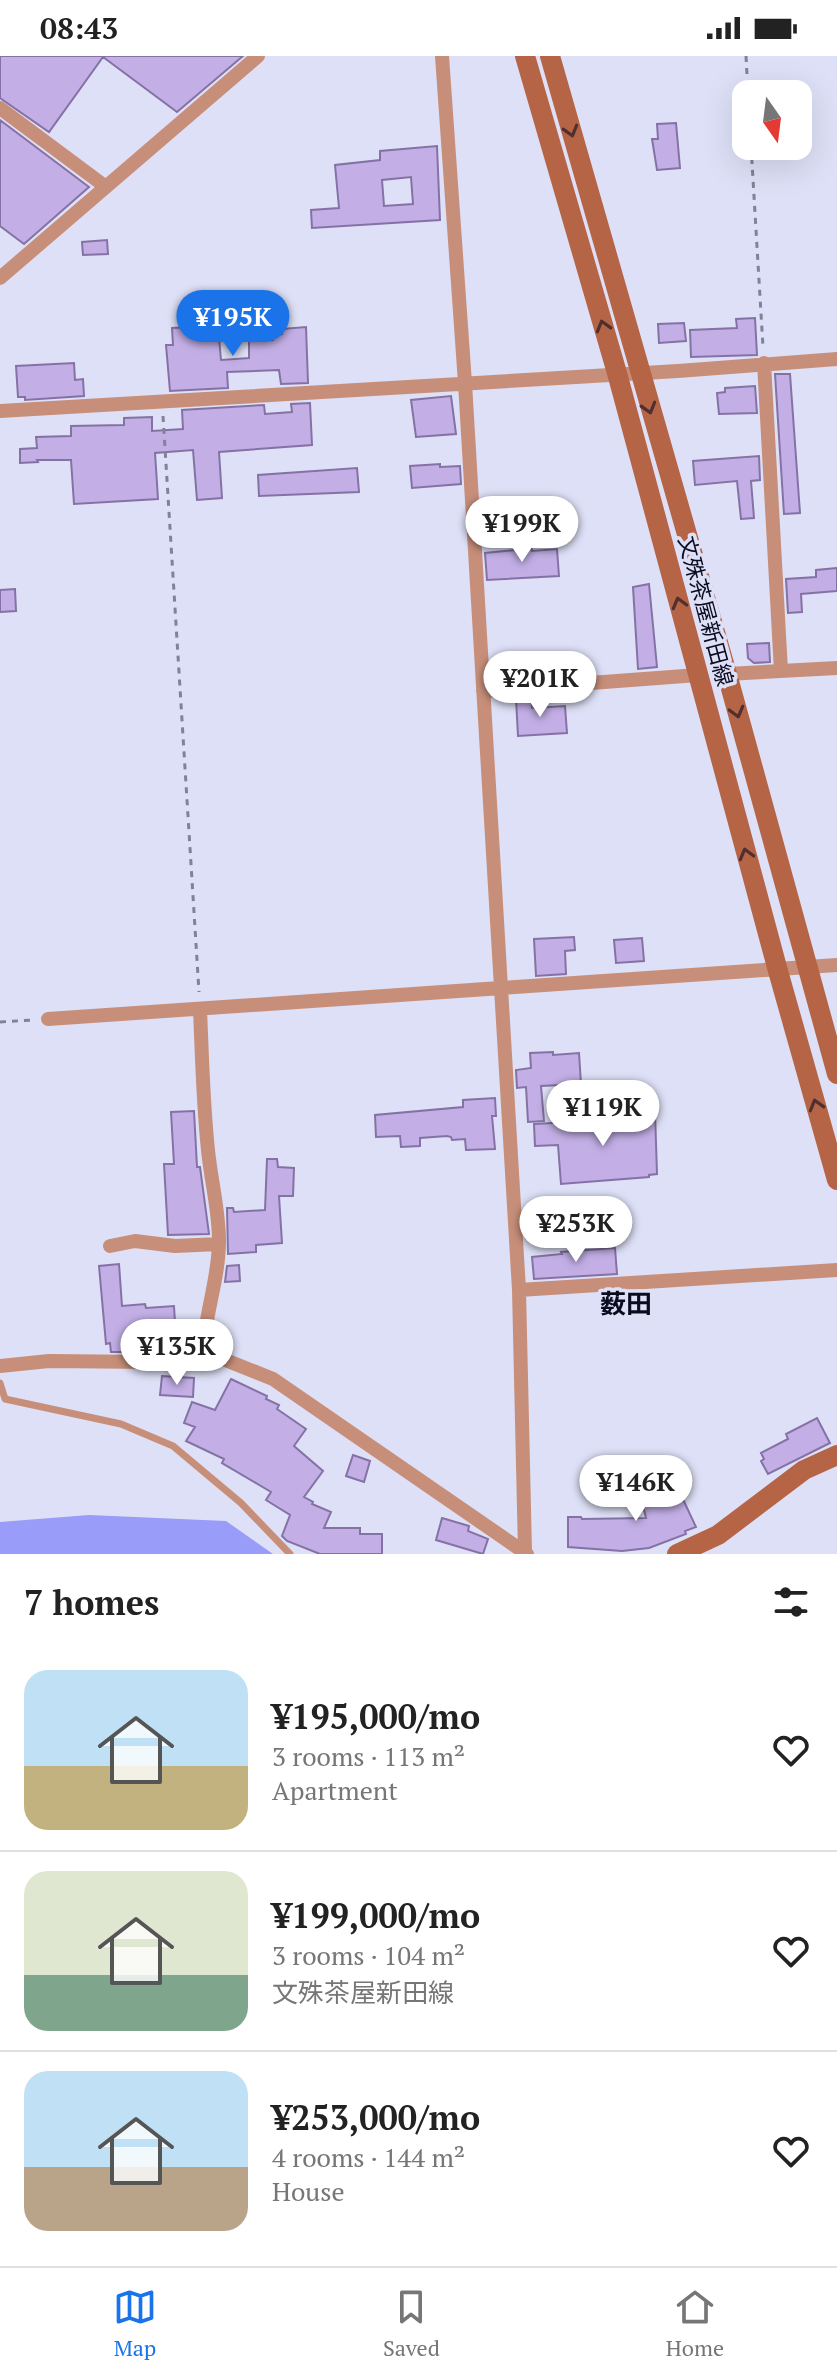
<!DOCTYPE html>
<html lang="en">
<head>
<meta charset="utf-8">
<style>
	body { margin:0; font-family:"PT Serif","Noto Sans JP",serif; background:#f2f2f2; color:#222; height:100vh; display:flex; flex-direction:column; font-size:30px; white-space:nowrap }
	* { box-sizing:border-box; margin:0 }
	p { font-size:26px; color:#767676 }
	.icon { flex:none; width:44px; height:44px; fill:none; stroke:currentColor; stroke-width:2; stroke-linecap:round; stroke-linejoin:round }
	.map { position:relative; height:1498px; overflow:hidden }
	.drawer { display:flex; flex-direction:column; background:#fff; flex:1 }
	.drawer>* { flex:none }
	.needle { width:52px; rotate:166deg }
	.buttons { position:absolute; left:732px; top:24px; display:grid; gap:16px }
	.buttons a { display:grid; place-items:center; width:80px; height:80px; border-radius:16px; background:#fff; box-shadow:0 8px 32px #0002; font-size:40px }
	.price { position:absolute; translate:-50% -68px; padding:0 18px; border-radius:28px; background:#fff; color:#222; font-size:26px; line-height:52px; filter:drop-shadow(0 2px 4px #0008) }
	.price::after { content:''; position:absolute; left:50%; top:48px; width:24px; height:18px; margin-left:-12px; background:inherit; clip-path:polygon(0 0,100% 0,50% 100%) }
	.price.selected { background:#1a73e8; color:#fff }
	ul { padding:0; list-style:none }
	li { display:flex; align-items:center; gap:24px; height:200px; padding:0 24px }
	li+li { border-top:2px solid #e0e0e0 }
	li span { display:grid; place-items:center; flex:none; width:224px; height:160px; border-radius:24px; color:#555 }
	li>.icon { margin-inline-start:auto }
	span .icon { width:96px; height:96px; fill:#fffc; stroke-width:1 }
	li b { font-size:34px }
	h2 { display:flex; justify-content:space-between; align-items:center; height:96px; padding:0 24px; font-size:34px }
	.status { display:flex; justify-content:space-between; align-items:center; height:56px; padding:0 40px; background:#fff; direction:ltr }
	.status svg { height:22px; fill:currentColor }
	.tabs { display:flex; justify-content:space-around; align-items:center; height:112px; border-top:2px solid #e0e0e0; background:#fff; font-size:22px; color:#767676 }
	.tabs a { display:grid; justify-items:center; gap:4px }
	.tabs .selected { color:#1a73e8 }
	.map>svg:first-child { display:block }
</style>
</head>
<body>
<div class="status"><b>08:43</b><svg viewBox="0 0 49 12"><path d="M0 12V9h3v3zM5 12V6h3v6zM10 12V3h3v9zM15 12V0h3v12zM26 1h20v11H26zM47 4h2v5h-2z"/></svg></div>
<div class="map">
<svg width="837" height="1498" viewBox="0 0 837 1498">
	<rect width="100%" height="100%" fill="#dee0f7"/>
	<!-- water -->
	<path fill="#999cf8" d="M89 1459 226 1465 273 1498H0V1466Z"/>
	<!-- building -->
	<path fill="#c3afe6" stroke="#8572a5" stroke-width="2" fill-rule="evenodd" d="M0 0H243L177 56 103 1 49 76 0 42Z
		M0 64 89 131 24 188 0 170Z
		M676 67 680 112 657 114 652 83H658L657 68Z
		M437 90 440 164 312 172 311 154 339 152 335 109 380 104V95ZM411 121 413 148 384 150 382 124Z
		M107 184 108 198 83 199 82 186Z
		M755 262 757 299 691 301 690 274 737 272 736 263Z
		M684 267 686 285 659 287 658 268Z
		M218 270 221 304 249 302V285L273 284V279L282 278V273L306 271 308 327 281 328 279 314 227 316 228 332 170 335 166 289H173L172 272Z
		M74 307 75 324 83 323 84 340 25 344V341H18L16 310Z
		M775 318H790L800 457 784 458Z
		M755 330 757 357 719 358 717 337 725 336V332Z
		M451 340 456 378 416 381 411 344Z
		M310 347 312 389 219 396 222 442 197 444 193 394 155 397 158 443 74 448 71 404H37L38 406 20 407V393L37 392 36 381 71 380V370L124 369V362L152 361V375L183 373 182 354 264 349 265 358 292 356 291 348Z
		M759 400 760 424 751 425 754 462 741 463 737 425 695 429 693 405Z
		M440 408V411L460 410 461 428 412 432 410 410Z
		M357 412 359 436 259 440 258 419Z
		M531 489 532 495 557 493 559 520 487 524 485 497 515 494V490Z
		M837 512V535L801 538 802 556 788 557 786 523 816 521V514Z
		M649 528 657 611 638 613 633 531Z
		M15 533 16 555 0 556V534Z
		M769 587 770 606 754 607 748 602 747 588Z
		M531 641 532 652 565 650 567 677 518 680 516 643Z
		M574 881 575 894 565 895 566 918 536 920 534 883Z
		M642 882 644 905 616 907 614 884Z
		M553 996V999L579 997 581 1028 541 1030 544 1065 528 1066 526 1031 517 1032 516 1014 531 1012 530 997Z
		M495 1042 496 1060H492L495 1093 466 1094 465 1083 452 1084 451 1081 447 1080 420 1082V1090L401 1091 400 1080 376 1081 375 1059 463 1051V1044Z
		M194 1055 197 1111H200L209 1178 168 1179 164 1108H174L171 1056Z
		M655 1056 657 1118 649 1119V1121L561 1128 558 1089 535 1090 534 1068 572 1066V1069L582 1070 612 1069 611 1059Z
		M267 1103H277L278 1111 294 1112 293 1140H279L282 1187 256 1189V1196L228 1198 227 1152H233L234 1156 265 1154Z
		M615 1192 617 1218 534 1223 532 1201 562 1198 561 1196Z
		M119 1208 122 1250 145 1248 146 1252 174 1250 175 1267 196 1271 194 1286H180L181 1281 135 1285 136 1296H111L110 1287 106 1288 99 1210Z
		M239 1209 240 1225 225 1226 227 1210Z
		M162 1320 194 1322 193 1341 160 1339Z
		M231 1323 267 1340 266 1343 279 1349 277 1353 306 1373 294 1390 323 1415 304 1441 313 1446 312 1448 331 1456 324 1472H360V1478H382V1498H320L287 1485 282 1480 290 1459 266 1444 271 1436 222 1407 224 1403 186 1385 195 1371 184 1367 192 1346 215 1354Z
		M817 1362 830 1387 768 1418 761 1405 764 1403 761 1397 788 1383 786 1378Z
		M353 1399 370 1405 364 1426 346 1420Z
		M673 1422 696 1471 685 1475 686 1478 649 1492 622 1495 568 1491V1461H581L582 1463 646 1462 639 1433Z
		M442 1462 469 1470 468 1475 488 1483 483 1498 436 1484Z"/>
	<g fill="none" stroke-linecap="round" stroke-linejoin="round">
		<!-- path -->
		<path stroke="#818297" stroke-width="3" stroke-dasharray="6 6" stroke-linecap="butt" d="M746 0 748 38
			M751 90 763 291
			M163 360 199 936
			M0 966 32 964"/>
		<!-- lane -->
		<path stroke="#c78f7a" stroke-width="7" d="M0 1327 5 1343 121 1368 173 1390 241 1447 290 1498"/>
		<!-- street -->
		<path stroke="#c78f7a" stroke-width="14" d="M442 0 465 327 519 1234 525 1496
			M0 52 106 131
			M0 222 258 0
			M764 307 781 615
			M0 355 678 315 837 303
			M727 618 837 612
			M483 635 698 619
			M200 953C202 1000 203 1047 208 1094 211 1125 219 1154 219 1185 219 1222 205 1258 203 1295
			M48 963 837 909
			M110 1190 135 1185 175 1190 219 1188
			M519 1234 837 1214
			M0 1310 49 1305 151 1306 176 1297 203 1295 273 1323 527 1498"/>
		<!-- secondary -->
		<path stroke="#b56445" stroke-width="20" d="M525 0 617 317 778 915 837 1124
			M550 0 727 618 837 1018
			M677 1498 718 1479 804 1414 837 1399"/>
	</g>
	<!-- one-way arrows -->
	<defs><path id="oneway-chevron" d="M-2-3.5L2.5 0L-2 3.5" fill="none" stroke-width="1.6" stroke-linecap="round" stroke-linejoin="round" transform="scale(2)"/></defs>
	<g stroke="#502f2e">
		<use href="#oneway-chevron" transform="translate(571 75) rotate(74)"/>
		<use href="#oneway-chevron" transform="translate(603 270) rotate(-106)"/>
		<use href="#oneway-chevron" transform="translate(649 352) rotate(74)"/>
		<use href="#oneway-chevron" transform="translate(679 547) rotate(-105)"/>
		<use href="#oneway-chevron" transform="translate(737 656) rotate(75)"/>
		<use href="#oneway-chevron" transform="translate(746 798) rotate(-105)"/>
		<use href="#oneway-chevron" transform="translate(816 1049) rotate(-106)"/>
	</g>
	<g text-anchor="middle" stroke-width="7" stroke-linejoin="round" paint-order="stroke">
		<!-- street labels -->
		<g font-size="22" fill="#0c0c1f" stroke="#dee0f7">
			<text transform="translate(706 555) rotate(75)" y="8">文殊茶屋新田線</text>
		</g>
		<!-- quarter labels -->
		<g font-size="26" font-weight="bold" fill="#0c0c1f" stroke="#dee0f7">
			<text x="626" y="1257">薮田</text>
		</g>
	</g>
</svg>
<div class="buttons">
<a><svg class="needle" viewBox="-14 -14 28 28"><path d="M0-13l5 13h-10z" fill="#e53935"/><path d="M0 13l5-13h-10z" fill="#767676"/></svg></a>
</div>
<b class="price selected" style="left:233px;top:302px">¥195K</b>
<b class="price" style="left:522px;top:508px">¥199K</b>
<b class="price" style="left:540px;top:663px">¥201K</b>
<b class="price" style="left:603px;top:1092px">¥119K</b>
<b class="price" style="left:576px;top:1208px">¥253K</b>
<b class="price" style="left:177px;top:1331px">¥135K</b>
<b class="price" style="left:636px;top:1467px">¥146K</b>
</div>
<section class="drawer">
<h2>7 homes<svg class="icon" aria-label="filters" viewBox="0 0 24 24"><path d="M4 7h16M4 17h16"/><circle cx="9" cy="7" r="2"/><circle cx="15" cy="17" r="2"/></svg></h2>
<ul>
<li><span style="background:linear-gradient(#bfe0f5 60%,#c2b280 0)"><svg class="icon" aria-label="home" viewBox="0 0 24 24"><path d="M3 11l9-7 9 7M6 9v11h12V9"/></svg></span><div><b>¥195,000/mo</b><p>3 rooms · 113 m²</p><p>Apartment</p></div><svg class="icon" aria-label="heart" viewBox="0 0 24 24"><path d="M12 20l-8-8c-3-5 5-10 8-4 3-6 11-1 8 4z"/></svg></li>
<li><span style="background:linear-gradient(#dfe7d0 65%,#7fa58c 0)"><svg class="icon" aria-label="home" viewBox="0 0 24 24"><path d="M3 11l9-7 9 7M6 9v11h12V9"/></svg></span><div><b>¥199,000/mo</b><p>3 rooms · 104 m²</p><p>文殊茶屋新田線</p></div><svg class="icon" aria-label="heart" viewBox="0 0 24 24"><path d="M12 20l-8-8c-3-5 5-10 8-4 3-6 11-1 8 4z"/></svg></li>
<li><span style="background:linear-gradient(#bfe0f5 60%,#b9a48a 0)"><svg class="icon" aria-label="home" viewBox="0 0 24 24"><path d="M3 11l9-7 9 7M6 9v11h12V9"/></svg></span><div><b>¥253,000/mo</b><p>4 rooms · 144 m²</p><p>House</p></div><svg class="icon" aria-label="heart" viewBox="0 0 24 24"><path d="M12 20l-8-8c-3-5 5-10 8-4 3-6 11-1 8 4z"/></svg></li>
</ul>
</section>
<nav class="tabs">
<a class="selected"><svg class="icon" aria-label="map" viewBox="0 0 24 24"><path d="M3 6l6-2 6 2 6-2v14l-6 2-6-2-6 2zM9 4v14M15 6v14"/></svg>Map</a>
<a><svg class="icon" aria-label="saved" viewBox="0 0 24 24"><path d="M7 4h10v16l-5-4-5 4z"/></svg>Saved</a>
<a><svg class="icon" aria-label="home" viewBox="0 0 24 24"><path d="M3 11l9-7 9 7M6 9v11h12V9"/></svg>Home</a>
</nav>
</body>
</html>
